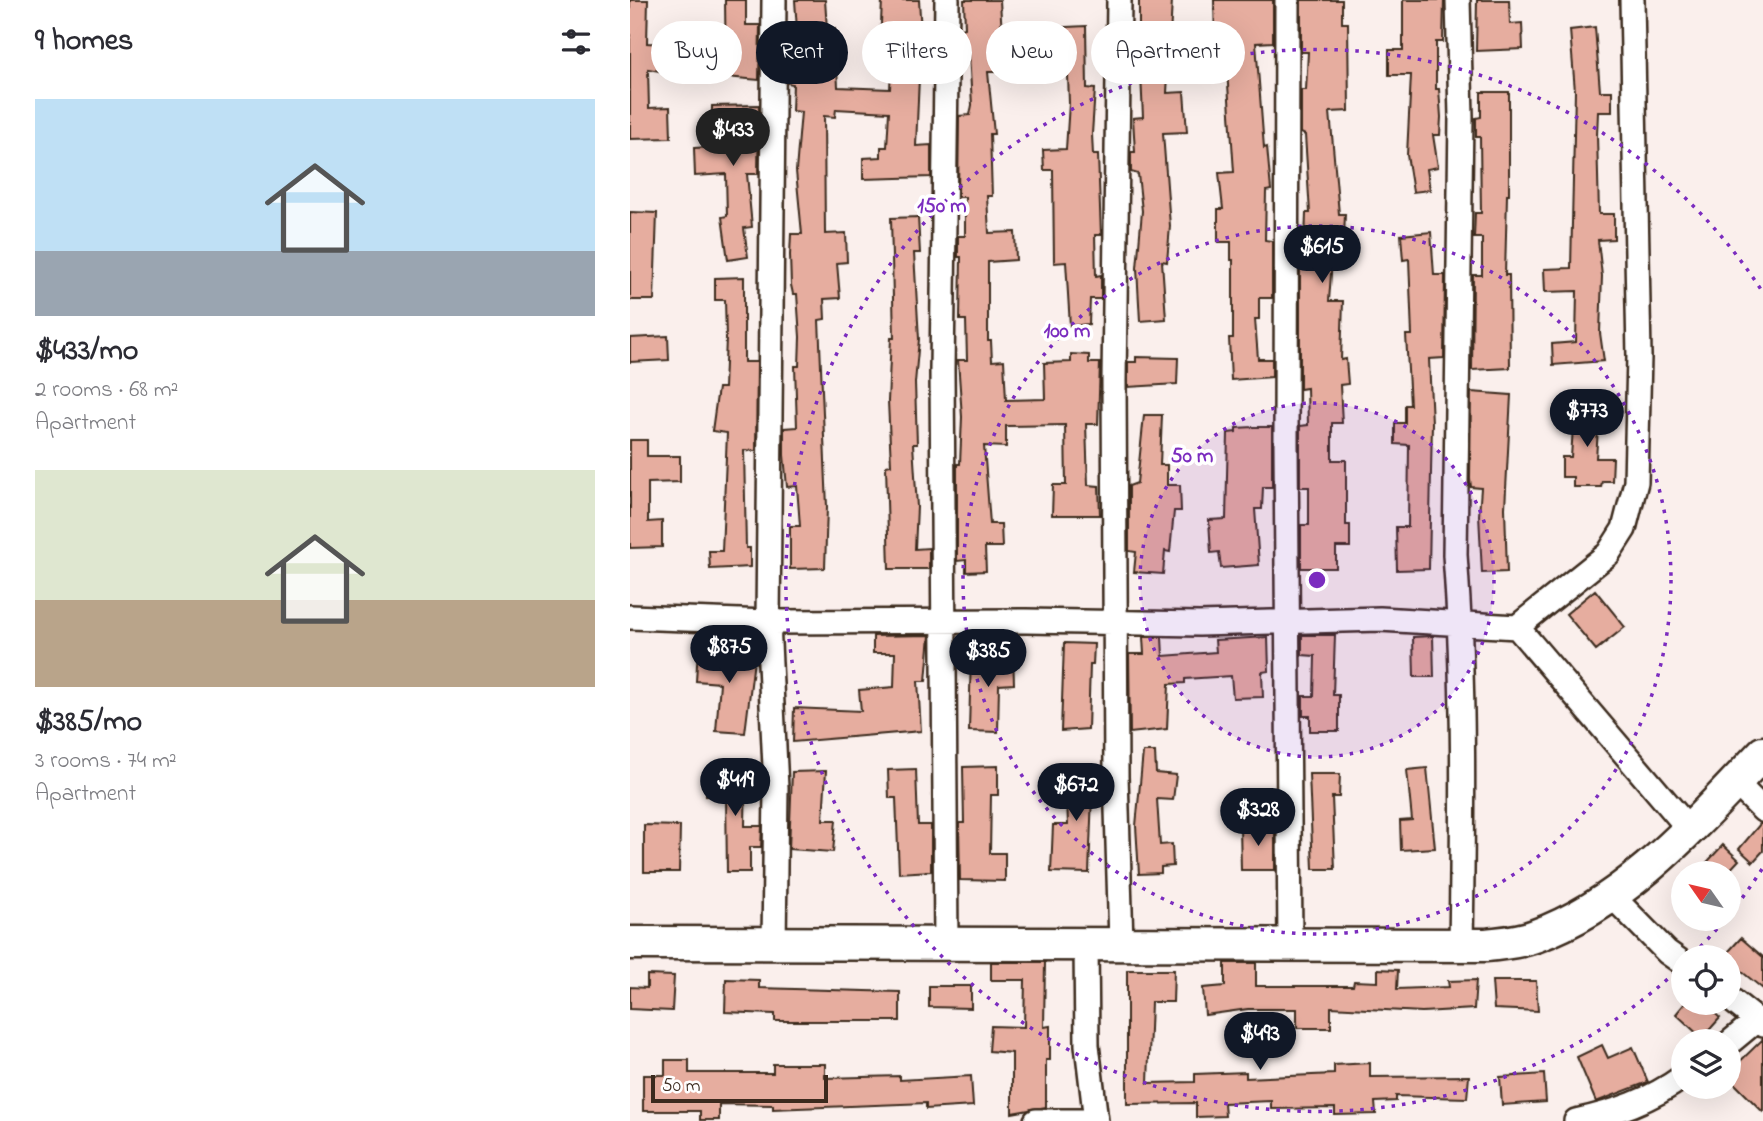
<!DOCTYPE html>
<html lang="en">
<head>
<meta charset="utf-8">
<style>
	body { margin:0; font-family:"Indie Flower",sans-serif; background:#f7f7f7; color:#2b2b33; height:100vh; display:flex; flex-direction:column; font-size:26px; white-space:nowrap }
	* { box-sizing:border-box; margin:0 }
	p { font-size:23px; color:#7c7c81 }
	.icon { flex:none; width:38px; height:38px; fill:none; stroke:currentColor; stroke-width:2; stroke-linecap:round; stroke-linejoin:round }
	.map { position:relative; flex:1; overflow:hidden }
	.sheet { display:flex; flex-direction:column; background:#fff; width:630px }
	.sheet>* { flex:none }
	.banner { position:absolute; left:21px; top:21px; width:665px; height:63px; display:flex; gap:14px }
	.needle { width:46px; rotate:304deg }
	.fabs { position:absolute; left:1041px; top:861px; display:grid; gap:14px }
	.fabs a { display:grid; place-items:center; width:70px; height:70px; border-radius:50%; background:#fff; box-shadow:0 7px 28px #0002; font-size:35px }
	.scale { position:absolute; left:21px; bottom:18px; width:177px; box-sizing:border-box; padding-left:7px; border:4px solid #3b2a1e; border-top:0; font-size:19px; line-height:24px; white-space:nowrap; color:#3b2a1e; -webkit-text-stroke:5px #fff; paint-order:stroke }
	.price { position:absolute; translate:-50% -60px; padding:0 16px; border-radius:24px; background:#111827; color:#fff; font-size:23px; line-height:46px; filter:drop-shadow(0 2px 4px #0008) }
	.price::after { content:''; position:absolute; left:50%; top:42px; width:21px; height:16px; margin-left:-10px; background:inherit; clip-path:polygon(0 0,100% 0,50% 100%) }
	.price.on { background:#222; color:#fff }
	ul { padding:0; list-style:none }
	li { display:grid; align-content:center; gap:14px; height:371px; padding:0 35px }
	li span { display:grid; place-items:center; height:217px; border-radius:0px; color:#555 }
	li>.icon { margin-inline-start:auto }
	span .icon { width:126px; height:126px; fill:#fffc; stroke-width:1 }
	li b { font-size:30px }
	h2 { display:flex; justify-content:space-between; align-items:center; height:84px; padding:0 35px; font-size:30px }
	.pill { padding:0 24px; border-radius:32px; background:#fff; box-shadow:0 7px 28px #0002; font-size:24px; line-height:63px }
	.pill.on { background:#111827; color:#fff }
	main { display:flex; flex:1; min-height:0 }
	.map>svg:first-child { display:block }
</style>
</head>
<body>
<main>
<section class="sheet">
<h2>9 homes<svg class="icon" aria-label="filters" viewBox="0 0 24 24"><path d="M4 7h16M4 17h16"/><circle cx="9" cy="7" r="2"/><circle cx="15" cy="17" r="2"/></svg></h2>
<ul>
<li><span style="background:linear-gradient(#bfe0f5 70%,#9aa5b1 0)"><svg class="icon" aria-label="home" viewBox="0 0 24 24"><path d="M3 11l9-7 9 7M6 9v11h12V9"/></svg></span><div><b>$433/mo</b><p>2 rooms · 68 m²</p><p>Apartment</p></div></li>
<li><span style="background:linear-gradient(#dfe7d0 60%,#b9a48a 0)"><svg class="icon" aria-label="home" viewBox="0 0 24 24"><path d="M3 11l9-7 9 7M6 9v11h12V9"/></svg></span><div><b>$385/mo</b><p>3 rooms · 74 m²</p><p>Apartment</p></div></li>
</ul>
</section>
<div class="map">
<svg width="1133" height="1121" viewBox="0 0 1133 1121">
	<rect width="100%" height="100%" fill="#faefec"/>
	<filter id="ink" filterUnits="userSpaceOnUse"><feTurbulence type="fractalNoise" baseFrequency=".0143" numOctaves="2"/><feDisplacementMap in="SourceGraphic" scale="14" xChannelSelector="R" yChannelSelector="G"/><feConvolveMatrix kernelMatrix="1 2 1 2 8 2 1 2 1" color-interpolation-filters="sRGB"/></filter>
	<g filter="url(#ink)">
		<!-- building -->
		<path fill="#e6ad9f" stroke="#3b2a1e" stroke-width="2" d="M0 0H18L17 43 33 44 30 71 18 69 19 108 40 107 41 138 0 139Z
			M95 0H116V25H130L129 80 96 77Z
			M165 0H195L197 29H205L208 87 260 89 262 46H250L252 0H289L291 32 286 146 301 145V177L233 179V158L251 157V147H257L259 112 206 109 205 117 194 116 195 234 216 233 217 262 207 263 210 298 194 299 195 319 189 320 197 507 195 568 160 569V526H170L167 486 157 487 154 455V428L167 427 165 366H169L170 337 167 294H163L161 285 160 255 161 234H172L166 171 171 112 162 111 163 84 157 83 158 31 167 30Z
			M334 0H370L373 54 365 55 366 72H358L364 134H360L362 196H357L359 233 385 232 386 260 358 262V341H361L362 361 374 360 376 400 415 399 414 363 441 362V354L459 355V363H470L468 424H456L458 485 469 486 470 515H422L423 485H436L435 425 376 426V447L354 446 360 524H371L372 547H355L356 571 336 572V560L327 561V464H330L332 417 328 360H337L336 320H330L331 257H328V236H335V197H328L329 116 340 115 342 105 339 53H330L331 29 335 28Z
			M509 0H542L537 93 554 92 557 132 533 133 540 226 537 262 532 261 536 319 510 321 507 268 512 211 508 174 501 172V152H505L503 118 513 117 510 53 502 52 503 25H509Z
			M584 0H643V42L626 43 634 148 637 147 641 190 636 191 635 240 642 241V298H629V319H625L628 359H642V377L601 380 599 338H603V260H601V242H588V209H593L589 173 604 172 597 70 575 71 574 43H585Z
			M671 0H712V23H718L719 111 700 112 709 214H715L713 261 702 260 699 301H713L711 360 716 359 718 384 710 385 712 423H702V460H716V525H720V547H706V568H671V525H679V487H670V426L678 425 677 388 670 389V242H675L676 213H680L675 135 671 133V90H676L678 52H671Z
			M773 0H814L813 42H806V89H809L811 117 810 135H803L808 167 797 169 800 190 783 192 777 155 781 75H759V50H773Z
			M847 0H879L880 24 892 23 893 49 846 51Z
			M456 26 457 88 465 89 462 134 463 155H468L471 235H465L466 276 471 275V299H460L459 324 440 326 436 262 424 263 423 170H414L413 150 436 149 439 103 437 48H417L416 28Z
			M965 27 970 91H982V112H968L967 135 969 214H984V239L968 240 972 276 970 333 974 361 923 365 922 344 946 342 947 291 915 292 914 269 941 268 945 91 940 30Z
			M851 92H879V195H877L875 275H879L880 368 842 370 843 275H852V238H844L845 213H851L850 137H846V118L851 117Z
			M129 105 128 174H117L122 227 114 228 118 257 98 260 92 217 97 216 96 174 65 176 64 148 82 147V106Z
			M0 212 27 213 24 300H0Z
			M288 217 290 253H284L289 339 285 383 287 444H283L287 507 285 549 299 548V569H259L256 466 261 465 258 401 261 338H264L261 218Z
			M801 232 804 275H815L814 358 799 359 802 423 799 569 767 570 766 527H778L779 445 765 444V423H775V405H780L776 335H782L779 259 773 260 771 235Z
			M114 277V362H127L126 451 114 450 116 548H120V567L80 569 79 551H92L97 433 82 431 88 388H94L96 338 95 300H85V278Z
			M38 336 39 360 0 362V338Z
			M506 357 548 358 547 384 498 387V362H506Z
			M841 392 881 395 875 508 877 572 852 573 849 515 851 488 841 487 840 478Z
			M945 399 970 401 966 458H983L982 481H972L971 487H943V477H932V457H941Z
			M514 415H532L530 465H537V485H550L551 511H544L540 552 535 551 533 574 504 572 506 552 499 551V486L507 483Z
			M624 427H642V487H633L632 509H625L629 565 591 568 589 552 581 553 579 520 596 519 598 433 606 432V428Z
			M0 440H17V456H50V482L18 483V522L32 521V547L0 548Z
			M965 590 995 627 966 650 936 614Z
			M300 635 296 681H288L291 731 163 742 164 708 231 711 229 690 264 687 265 653H243V636Z
			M672 635H705L703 695H709V731H680V716H673V696H684L685 656 672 655Z
			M803 636 804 677H784L783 637Z
			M513 637H532L533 656 586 652 585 640 638 637 639 671 632 672 633 697 603 698 601 676 555 679V683L539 684 537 729 500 733 499 654H514Z
			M434 643 464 644 463 665H460L458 729 431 731Z
			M68 648 125 652 115 733 86 731 90 683 66 681Z
			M383 653 384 684 369 685 368 732 339 731 341 654Z
			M513 752H525L526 773 546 775 543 800 527 799 530 845 542 844 543 866 531 867V873L509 874 506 826Z
			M368 766V795H361L360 853H375V881L330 880 329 823H334L333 767Z
			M797 768 805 848 771 850 770 821 782 820 777 770Z
			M286 769 288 825H301V871L269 873 266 798H259L258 770Z
			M472 769 473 795H462L459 873 421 872 423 825H438L436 770Z
			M196 771 193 820H206L203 852 159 849 162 772Z
			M76 772H116L115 826H132L131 847H120V872H97L96 796H76Z
			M679 774H710L709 797H702L705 869H683Z
			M1130 824H1133V851L1123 862 1109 849Z
			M14 825 50 826 49 872H14Z
			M610 826H645V870H611Z
			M1093 845 1109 860 1097 873H1067Z
			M1111 938 1133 957V989L1111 971 1099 984V951Z
			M361 962H415L414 1027 420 1026V1060H416V1107L382 1113V1053L359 1051 361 1026 394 1027 395 980H361Z
			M595 963H626V986H723L724 981 748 982V969L768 970 767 989 819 987 818 981 846 980 844 1009 792 1012 701 1007V1028H667V1009H618L575 1015 573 988 595 986Z
			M497 970H544L543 1002H521L518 1083 565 1082V1074L616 1072V1078L704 1074V1065L740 1063V1077L839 1076 837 1098 766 1096V1101L745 1102 746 1114 705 1115V1108L641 1109V1101L594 1103 595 1116 566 1117V1103L497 1104Z
			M17 975 44 976 42 1011 0 1009V987L17 988Z
			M96 979 129 980V988L270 992V1021H145V1014L95 1012Z
			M862 981H906L908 1011 864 1009Z
			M299 986H341V1008L299 1007Z
			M1055 1003H1074L1090 1018 1072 1038 1046 1014Z
			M1133 1039V1112L1099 1078V1072Z
			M972 1045 978 1058 1003 1047 1018 1082 966 1102 947 1057Z
			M35 1060H59V1073H143V1064H195V1078L270 1076V1080L341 1076 343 1106 296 1109V1103L143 1109V1105L89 1104V1120H70V1111H13V1075H35Z
			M914 1074 916 1102 872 1105 870 1077Z"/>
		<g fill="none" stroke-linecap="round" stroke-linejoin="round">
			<!-- street casing -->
			<g stroke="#3b2a1e" stroke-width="28">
				<path id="street" d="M489 0 484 381 486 776 491 943
					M657 0 656 445 660 943
					M828 0 831 117 825 555C835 686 833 816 831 947
					M0 617 138 622 396 621 569 624 750 619 887 627 978 554 994 529 1006 482 1009 356 1002 0
					M887 627 1059 829
					M1105 782 1133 810
					M982 896 1037 952 1054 964
					M144 943 146 788 138 622 144 0
					M456 945 457 1045 466 1121
					M316 946 312 370 317 0
					M1099 998 1133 1025
					M1099 1043 1128 1019
					M406 1121H455
					M946 1121C986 1112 1020 1101 1054 1076"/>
			</g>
			<!-- secondary casing -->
			<g stroke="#3b2a1e" stroke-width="37">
				<path id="secondary" d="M0 943 857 945C873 943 890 942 905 936 997 903 1067 822 1133 753"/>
			</g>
			<!-- street -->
			<use href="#street" stroke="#fff" stroke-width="23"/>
			<!-- secondary -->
			<use href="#secondary" stroke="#fff" stroke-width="32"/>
		</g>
	</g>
	<!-- distance rings -->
	<circle cx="687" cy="580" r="177" fill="#7b2cbf" fill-opacity=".12"/>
	<g fill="none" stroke="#7b2cbf" stroke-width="3.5" stroke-dasharray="3.5 7">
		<circle cx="687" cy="580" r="177"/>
		<circle cx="687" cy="580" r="354"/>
		<path d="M1132 869A531 531 0 0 1 1100 914M1094 921A531 531 0 0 1 1062 955M1053 965A531 531 0 1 1 1132 291"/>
	</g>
	<circle cx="687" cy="580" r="10" fill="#7b2cbf" stroke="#fff" stroke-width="3.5"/>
	<g font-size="21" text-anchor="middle" font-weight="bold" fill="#7b2cbf" stroke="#fff" stroke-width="7" stroke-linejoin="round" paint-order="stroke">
		<text x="312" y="212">150 m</text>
		<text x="437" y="337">100 m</text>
		<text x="562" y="462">50 m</text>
	</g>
</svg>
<div class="fabs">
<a><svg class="needle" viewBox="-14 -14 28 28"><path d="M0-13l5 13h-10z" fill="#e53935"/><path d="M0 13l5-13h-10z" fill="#7c7c81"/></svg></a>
<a><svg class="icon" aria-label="locate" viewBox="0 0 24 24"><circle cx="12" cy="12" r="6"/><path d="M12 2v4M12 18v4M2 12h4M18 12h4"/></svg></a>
<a><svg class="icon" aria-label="layers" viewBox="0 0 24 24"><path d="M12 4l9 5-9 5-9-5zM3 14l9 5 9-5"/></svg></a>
</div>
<div class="scale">50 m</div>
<b class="price on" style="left:103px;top:168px">$433</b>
<b class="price" style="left:692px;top:285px">$615</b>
<b class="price" style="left:957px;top:449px">$773</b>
<b class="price" style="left:99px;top:685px">$875</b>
<b class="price" style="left:358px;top:689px">$385</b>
<b class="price" style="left:105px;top:818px">$419</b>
<b class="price" style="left:446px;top:823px">$672</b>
<b class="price" style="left:628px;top:848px">$328</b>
<b class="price" style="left:630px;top:1072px">$493</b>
<div class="banner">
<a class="pill">Buy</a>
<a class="pill on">Rent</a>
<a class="pill">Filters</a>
<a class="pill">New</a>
<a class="pill">Apartment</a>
</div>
</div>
</main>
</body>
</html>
